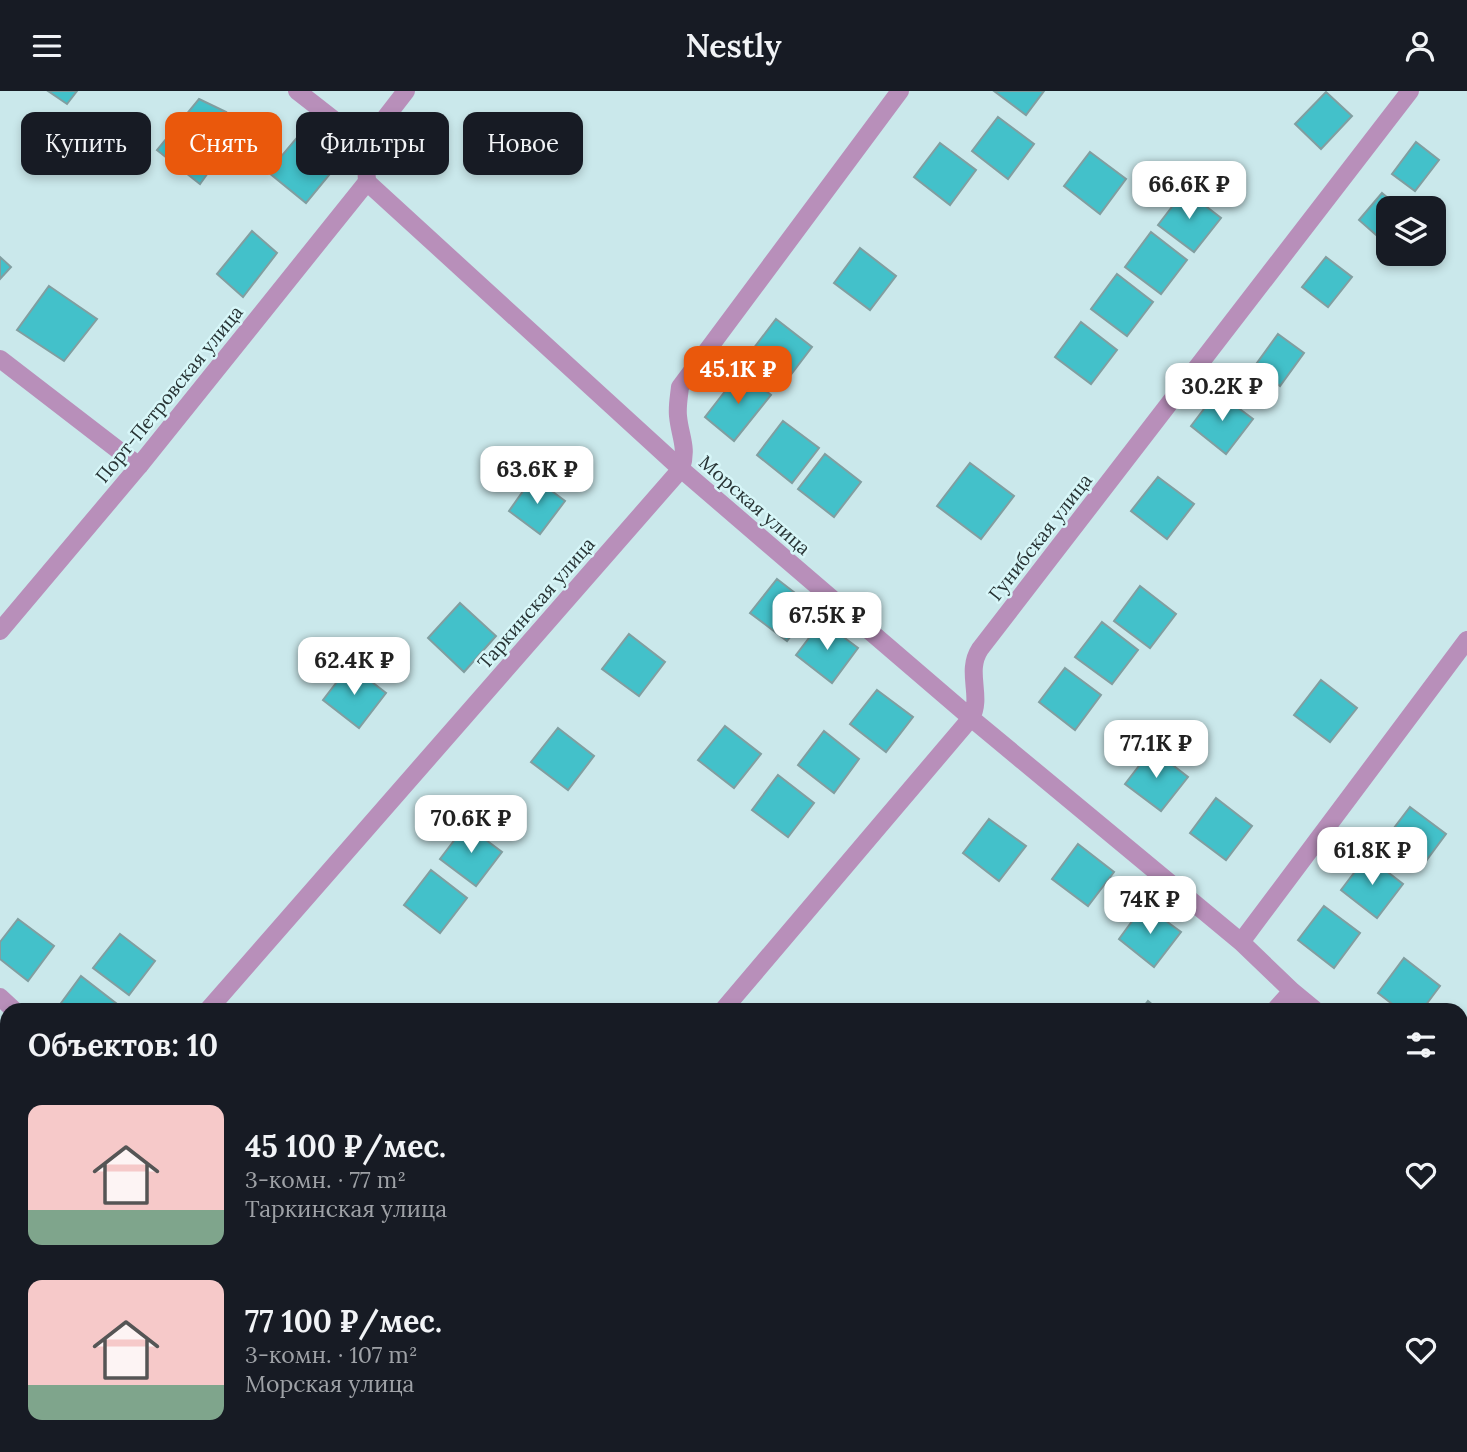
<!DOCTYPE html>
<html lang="ru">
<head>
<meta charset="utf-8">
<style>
	body { margin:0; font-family:Lora,serif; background:#242831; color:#f1f3f6; height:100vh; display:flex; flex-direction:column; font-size:26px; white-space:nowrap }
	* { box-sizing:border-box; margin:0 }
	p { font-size:23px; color:#9ea1a6 }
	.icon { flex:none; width:38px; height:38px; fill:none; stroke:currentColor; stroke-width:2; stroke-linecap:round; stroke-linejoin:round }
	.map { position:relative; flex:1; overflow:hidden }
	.details { position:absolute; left:0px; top:912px; width:1468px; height:450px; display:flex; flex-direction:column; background:#171b24; border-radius:21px 21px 0 0; box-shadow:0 4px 10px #0003 }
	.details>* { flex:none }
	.top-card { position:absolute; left:21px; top:21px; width:700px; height:63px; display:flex; gap:14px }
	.fabs { position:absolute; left:1376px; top:105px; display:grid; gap:14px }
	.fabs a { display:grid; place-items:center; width:70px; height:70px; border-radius:14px; background:#171b24; box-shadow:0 4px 10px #0003; font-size:35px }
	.price { position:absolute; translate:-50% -60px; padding:0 16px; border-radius:14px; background:#fff; color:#222; font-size:23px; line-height:46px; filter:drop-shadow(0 2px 4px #0008) }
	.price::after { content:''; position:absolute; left:50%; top:42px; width:21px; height:16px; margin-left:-10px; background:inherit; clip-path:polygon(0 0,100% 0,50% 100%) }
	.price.on { background:#ea580c; color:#fff }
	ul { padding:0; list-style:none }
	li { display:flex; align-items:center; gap:21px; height:175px; padding:0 28px }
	li span { display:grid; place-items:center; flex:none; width:196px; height:140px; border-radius:14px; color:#555 }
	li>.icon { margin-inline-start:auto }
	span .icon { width:84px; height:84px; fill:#fffc; stroke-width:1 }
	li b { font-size:30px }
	h2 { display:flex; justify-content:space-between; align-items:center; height:84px; padding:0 28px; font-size:30px }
	.pill { padding:0 24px; border-radius:14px; background:#171b24; box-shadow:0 4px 10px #0003; font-size:24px; line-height:63px }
	.pill.on { background:#ea580c; color:#fff }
	header { display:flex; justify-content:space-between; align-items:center; height:91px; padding:0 28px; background:#171b24; font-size:32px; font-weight:600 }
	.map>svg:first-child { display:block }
</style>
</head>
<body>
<header><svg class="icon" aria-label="menu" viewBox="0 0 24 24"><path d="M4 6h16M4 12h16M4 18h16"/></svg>Nestly<svg class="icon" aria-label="person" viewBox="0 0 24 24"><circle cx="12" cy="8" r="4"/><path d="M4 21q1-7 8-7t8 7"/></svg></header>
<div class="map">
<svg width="1467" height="1361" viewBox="0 0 1467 1361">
	<rect width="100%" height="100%" fill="#cae8eb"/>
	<!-- building -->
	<path fill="#43c1ca" stroke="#819ea0" stroke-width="2" d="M48 0H77L67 13Z
		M994 0H1044L1026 24Z
		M1326 1 1352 25 1321 58 1295 33Z
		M199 8 226 21 214 39 230 51 200 93 157 59Z
		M998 26 1034 53 1008 88 972 60Z
		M300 43 339 72 306 112 268 81Z
		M1416 51 1439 69 1415 100 1392 83Z
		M940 52 976 79 950 114 914 86Z
		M1090 61 1126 88 1100 123 1064 95Z
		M1185 99 1221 127 1194 161 1158 134Z
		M1382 102 1400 117H1388V144L1383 150 1359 129Z
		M252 140 277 162 243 206 217 183Z
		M1151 141 1187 169 1161 203 1125 176Z
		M860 157 896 185 870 219 834 192Z
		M0 166 11 176 0 188Z
		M1326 166 1352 186 1328 216 1302 196Z
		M1117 183 1153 211 1127 245 1091 218Z
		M49 195 97 228 64 270 17 239Z
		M776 228 812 256 786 290 750 262Z
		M1081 231 1117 259 1091 293 1055 266Z
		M1278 243 1304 262 1280 295 1254 276Z
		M741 280 771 304 734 350 705 326Z
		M1217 301 1253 328 1226 363 1191 335Z
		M783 330 819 357 792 392 757 364Z
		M825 363 861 391 834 426 798 398Z
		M970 372 1014 405 981 448 937 415Z
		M533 386 565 410 540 443 509 420Z
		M1158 386 1194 413 1167 448 1131 420Z
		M777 488 813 516 787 550 750 522Z
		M1140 495 1176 523 1150 557 1114 530Z
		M460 512 496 545 464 581 428 547Z
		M822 530 858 557 832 592 796 564Z
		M1102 531 1138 559 1112 593 1075 566Z
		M629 543 665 571 639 605 602 578Z
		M350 574 386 602 359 637 323 609Z
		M1065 577 1101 604 1075 639 1039 611Z
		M1321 589 1357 617 1330 651 1294 624Z
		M877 599 913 626 886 661 850 633Z
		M725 635 761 663 734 697 698 669Z
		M558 637 594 665 568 699 531 671Z
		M824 640 859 668 834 702 798 674Z
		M1152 658 1188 686 1161 720 1125 693Z
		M778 684 814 712 788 746 752 719Z
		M1216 707 1252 735 1226 769 1190 742Z
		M1410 716 1446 743 1420 778 1384 750Z
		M989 728 1026 755 999 790 963 762Z
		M466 734 502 761 476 795 440 768Z
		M1078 753 1114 781 1088 815 1052 788Z
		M1367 765 1403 793 1377 827 1341 799Z
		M431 779 467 807 440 842 404 814Z
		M1144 814 1181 841 1154 876 1119 848Z
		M1324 815 1360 842 1334 877 1298 849Z
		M18 828 54 855 28 890 0 868V851Z
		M120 843 155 870 129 904 93 877Z
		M1404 867 1440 895 1422 919H1400L1378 902Z
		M81 885 117 913 112 919H56Z
		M1148 910 1159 919H1141Z
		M197 1354H233L241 1361H192Z
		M558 1354H586L581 1361H566Z
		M625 1354H638L646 1361H620Z
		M978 1354H1028L1023 1361H987Z
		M1246 1354H1271L1280 1361H1241Z
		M1344 1354H1367L1362 1361H1353Z"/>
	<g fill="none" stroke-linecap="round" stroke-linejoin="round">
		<!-- minor -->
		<path stroke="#b88fba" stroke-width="18" d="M297 0 365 53
			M367 91 681 378 971 627 1241 851 1292 900 1315 919
			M0 268 139 375
			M1241 851 1467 549
			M0 906 14 919
			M208 919 681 378C688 356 680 346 678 325 677 315 679 306 680 296L900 0
			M723 919 971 627C983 605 965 581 980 558L1410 0
			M1275 919 1292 900
			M1461 1032 1467 1037
			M0 1162 7 1153
			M1461 1298 1467 1291
			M504 1354 512 1361
			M342 1361 348 1354
			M884 1361 889 1354
			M1407 1361 1413 1354"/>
		<!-- tertiary -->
		<path stroke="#b88fba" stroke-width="18" d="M0 540 139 375 367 91 365 53 406 0"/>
	</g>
	<g text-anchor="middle" stroke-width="5" stroke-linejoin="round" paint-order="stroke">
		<!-- street labels -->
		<g font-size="19" fill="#283435" stroke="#d7f6f8">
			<text transform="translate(169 303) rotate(-51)" y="7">Порт-Петровская улица</text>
			<text transform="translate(755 414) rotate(41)" y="7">Морская улица</text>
			<text transform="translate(1040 446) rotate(-52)" y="7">Гунибская улица</text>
			<text transform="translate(536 512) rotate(-49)" y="7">Таркинская улица</text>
		</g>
	</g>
</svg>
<div class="fabs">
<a><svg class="icon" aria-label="layers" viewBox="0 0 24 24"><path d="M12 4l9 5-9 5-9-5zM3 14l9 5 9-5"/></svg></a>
</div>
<b class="price" style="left:1189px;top:130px">66.6K ₽</b>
<b class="price on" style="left:738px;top:315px">45.1K ₽</b>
<b class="price" style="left:1222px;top:332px">30.2K ₽</b>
<b class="price" style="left:537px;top:415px">63.6K ₽</b>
<b class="price" style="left:827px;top:561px">67.5K ₽</b>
<b class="price" style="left:354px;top:606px">62.4K ₽</b>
<b class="price" style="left:1156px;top:689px">77.1K ₽</b>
<b class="price" style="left:471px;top:764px">70.6K ₽</b>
<b class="price" style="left:1372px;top:796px">61.8K ₽</b>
<b class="price" style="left:1150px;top:845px">74K ₽</b>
<div class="top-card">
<a class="pill">Купить</a>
<a class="pill on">Снять</a>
<a class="pill">Фильтры</a>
<a class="pill">Новое</a>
</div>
<section class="details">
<h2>Объектов: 10<svg class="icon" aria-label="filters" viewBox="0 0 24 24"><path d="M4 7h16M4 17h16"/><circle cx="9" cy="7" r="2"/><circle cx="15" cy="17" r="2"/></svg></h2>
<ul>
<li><span style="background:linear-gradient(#f6c9c9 75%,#7fa58c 0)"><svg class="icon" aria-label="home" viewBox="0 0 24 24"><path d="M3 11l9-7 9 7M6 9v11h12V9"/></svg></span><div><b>45 100 ₽/мес.</b><p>3-комн. · 77 m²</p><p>Таркинская улица</p></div><svg class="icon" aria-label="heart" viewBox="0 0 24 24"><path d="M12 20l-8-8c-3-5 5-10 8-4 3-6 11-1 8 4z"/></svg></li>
<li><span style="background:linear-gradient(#f6c9c9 75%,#7fa58c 0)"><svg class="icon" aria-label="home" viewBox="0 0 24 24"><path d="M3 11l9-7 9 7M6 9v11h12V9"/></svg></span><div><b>77 100 ₽/мес.</b><p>3-комн. · 107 m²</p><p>Морская улица</p></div><svg class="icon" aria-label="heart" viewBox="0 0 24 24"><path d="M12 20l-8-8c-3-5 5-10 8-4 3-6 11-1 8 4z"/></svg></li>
</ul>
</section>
</div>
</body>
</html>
